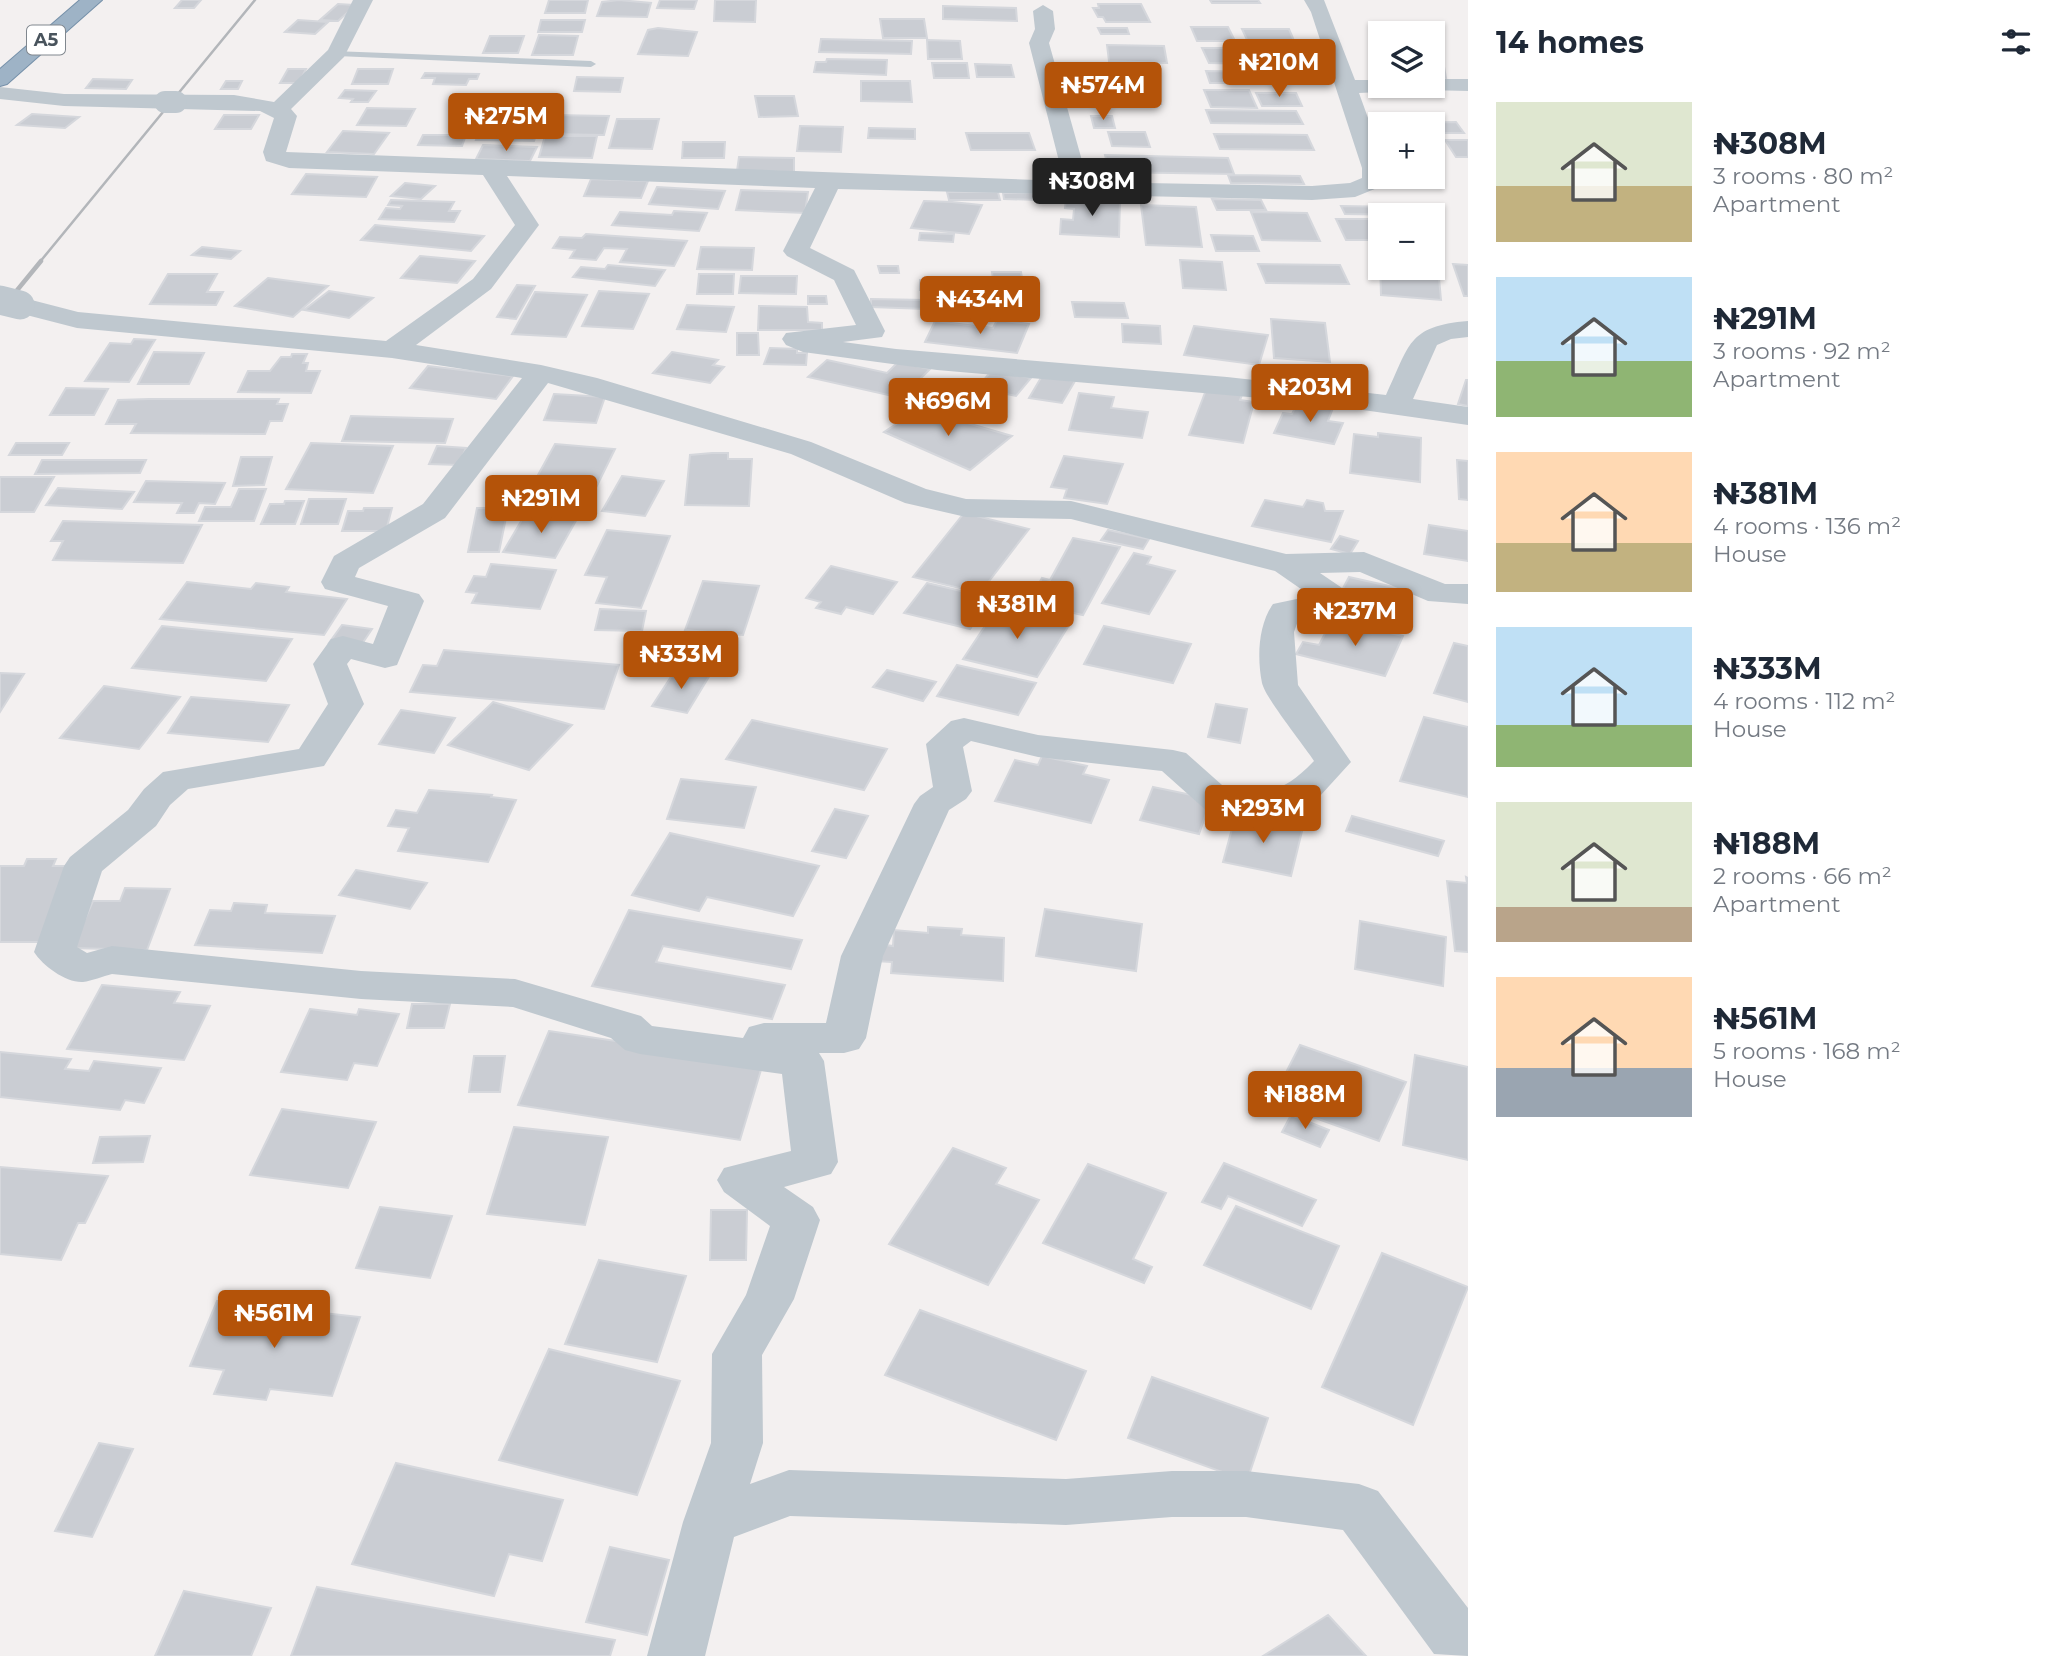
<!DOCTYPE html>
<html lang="en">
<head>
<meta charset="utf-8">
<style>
	body { margin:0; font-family:Montserrat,sans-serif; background:#f2f2f3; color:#1f2937; height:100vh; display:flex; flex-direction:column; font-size:26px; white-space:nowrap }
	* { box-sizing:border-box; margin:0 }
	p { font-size:23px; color:#747a83 }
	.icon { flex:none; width:38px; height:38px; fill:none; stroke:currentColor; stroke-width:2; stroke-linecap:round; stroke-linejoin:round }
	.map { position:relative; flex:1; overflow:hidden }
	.sheet { display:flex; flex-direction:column; background:#fff; width:595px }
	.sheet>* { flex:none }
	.buttons { position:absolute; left:1368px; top:21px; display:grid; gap:14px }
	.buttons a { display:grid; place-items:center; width:77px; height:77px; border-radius:0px; background:#fff; box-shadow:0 2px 5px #0004; font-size:35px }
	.price { position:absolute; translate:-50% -60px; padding:0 16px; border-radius:7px; background:#b45309; color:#fff; font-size:23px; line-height:46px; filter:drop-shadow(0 2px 4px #0008) }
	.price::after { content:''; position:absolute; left:50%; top:42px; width:21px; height:16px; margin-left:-10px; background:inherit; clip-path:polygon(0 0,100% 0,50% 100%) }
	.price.current { background:#222; color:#fff }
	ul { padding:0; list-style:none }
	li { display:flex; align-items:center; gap:21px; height:175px; padding:0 28px }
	li span { display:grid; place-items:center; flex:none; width:196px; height:140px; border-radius:0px; color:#555 }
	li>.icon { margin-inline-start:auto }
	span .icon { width:84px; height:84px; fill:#fffc; stroke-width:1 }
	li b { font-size:30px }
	h2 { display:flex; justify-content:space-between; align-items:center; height:84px; padding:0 28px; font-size:30px }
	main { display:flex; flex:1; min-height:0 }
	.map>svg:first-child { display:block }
</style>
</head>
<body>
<main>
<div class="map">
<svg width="1468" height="1656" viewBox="0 0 1468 1656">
	<rect width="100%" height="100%" fill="#f3f0f0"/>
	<!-- building -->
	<path fill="#cacdd3" stroke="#d5d7dc" stroke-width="2" d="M182 0H201L194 8H175Z
		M549 0H588L585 13H545Z
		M619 0 651 3 647 17 597 16 602 2Z
		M660 0H697L694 9 657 8Z
		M715 0H756L755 22 714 21Z
		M1210 0H1258L1260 3H1212Z
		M338 4 356 5 338 21 320 20Z
		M1098 4H1141L1150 22H1106L1103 17H1098L1093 8H1099Z
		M943 6 1016 8 1017 21 943 19Z
		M880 19H924L927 38H883Z
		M298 20 328 22 315 34 285 32Z
		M541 20H585L582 32H538Z
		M1191 27H1228L1235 41H1197Z
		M658 28 697 32 688 56 638 54 648 30Z
		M1098 28H1127L1129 34H1101Z
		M1242 29H1289L1295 43 1248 42Z
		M539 35 578 36 573 55H532Z
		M490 36H524L518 53H483Z
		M821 39 912 41 911 54 819 52Z
		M927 40 960 41 962 59H928Z
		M1107 45 1164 46 1167 63 1109 61Z
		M1202 48H1242L1244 53H1252L1257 64 1209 63Z
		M827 59 887 60 886 75 814 72 816 62H826Z
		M1433 60 1443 61 1446 78 1433 77Z
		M932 63H967L969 78H934Z
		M975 64 1011 65 1014 77H977Z
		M288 69H306L299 83H280Z
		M358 69H393L388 84H352Z
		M1206 71 1260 72 1266 83H1210Z
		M425 73 479 74 477 79H469L466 85 433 84 435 78H422Z
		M577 77 623 78 620 92 574 91Z
		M93 79 132 80 126 89 86 88Z
		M226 81H242L238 89H221Z
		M861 81H910L912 102 861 101Z
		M1086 86 1156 87 1161 104 1089 101Z
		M345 90 376 91 368 102H351L353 99 339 98Z
		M1204 90H1249L1257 108 1211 107Z
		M1256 93H1296L1302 106H1262Z
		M755 96H794L798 116 759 117Z
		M367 108 415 109 406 126 357 125Z
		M1206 110 1296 111 1303 124 1211 123Z
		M488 112 544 113 534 141 476 140Z
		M32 114 79 117 65 128 17 125Z
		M224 115H259L251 129H215Z
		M551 115 609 116 604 135 545 134Z
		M1091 116H1112L1115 128H1094Z
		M617 119H659L652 149 609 148Z
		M1456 122 1464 133H1433V124L1408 123Z
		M800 126 843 127 841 152 797 151Z
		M869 128 915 129V139L868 138Z
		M343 131 389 133 374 154 327 152Z
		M1108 132H1145L1150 147 1112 146Z
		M966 133H1029L1035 150H971Z
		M1214 134 1307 135 1314 150 1220 149Z
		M423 135H466L462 146 418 145Z
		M545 136H597L592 158 539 157Z
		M1445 140H1468V157H1456Z
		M683 142H725L724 158H682Z
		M483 145 537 147 530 161 476 159Z
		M1105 155 1228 158 1234 174 1109 172Z
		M739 157 794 158V172L737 171Z
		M306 174 377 177 366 197 292 194Z
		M1228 175 1300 176 1304 184 1231 183Z
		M591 179 648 181 641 198 584 196Z
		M405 183 435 186 421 199 391 196Z
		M657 187 725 191 718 209 649 204Z
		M741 190 808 192 805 213 736 210Z
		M947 192H998L1000 200H949Z
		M1003 193H1036L1037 200 1004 199Z
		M1066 198 1120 201 1119 237 1060 234 1061 219 1073 220 1074 209 1065 208Z
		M1212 199 1261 200 1266 210H1217Z
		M391 200 454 202 449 211H460L454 222 379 219 386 208 400 209 402 206 388 205Z
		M924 201 952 202 982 205 969 234 911 228Z
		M1141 205 1196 207 1202 247 1146 245Z
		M1341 206 1398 207 1403 215 1345 214Z
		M674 211 707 213 699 231 612 225 620 212 672 215Z
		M1251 212 1307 213 1320 241 1262 240Z
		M1336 219H1381V240H1346Z
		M375 225 484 236 471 251 361 240Z
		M920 233 954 234 953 242 919 240Z
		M586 234 687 241 674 266 620 262 627 249 604 248 596 260 570 258 575 250 553 248 560 237 582 238Z
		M1211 235 1253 236 1259 251H1216Z
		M202 247 240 251 231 259 192 255Z
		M701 247 754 248 752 270 697 269Z
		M420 256 475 261 457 283 401 278Z
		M1180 260 1222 262 1226 290 1183 288Z
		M1380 262 1381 268 1438 267 1441 300 1381 295Z
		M1258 264 1340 265 1349 284 1266 283Z
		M1453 264 1468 265V296H1464Z
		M608 265 665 270 655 286 573 277 581 267 605 269Z
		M878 266H898L899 273H880Z
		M992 272H1021L1025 296H995Z
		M168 274H217L207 292H223L216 305 150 304Z
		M699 274H734L733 294H697Z
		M741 276H797L796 294 739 293Z
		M268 278 328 286 293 317 235 306Z
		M920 280 981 282V293L920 290Z
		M517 285 535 286 516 319 497 317Z
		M329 291 373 298 349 318 304 310Z
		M599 291 649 294 633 329 582 326Z
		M535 292 587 295 566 337 512 334Z
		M808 296H826L827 304H808Z
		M871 299 926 300V309L871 307Z
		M1072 302 1124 303 1128 318 1075 317Z
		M687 305 734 307 726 332 677 329Z
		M759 306 807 307 808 322 822 323V330H758Z
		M1271 319 1325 323 1330 362 1274 358Z
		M997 320 1029 324 1017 353 925 342 935 321 993 328Z
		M1122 324 1160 326 1161 344 1123 342Z
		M1194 326 1268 335 1259 365 1184 355Z
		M737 333H758L759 355H737Z
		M134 339 155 340 129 382 85 381 110 343 131 344Z
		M770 348 797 349V353H807L806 365 764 364Z
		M154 352 204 353 189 384H138Z
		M672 352 718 360 713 365 724 367 710 383 653 373Z
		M292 354H307L303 363H308L306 371H320L311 393 238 392 248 371H270L281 357H291Z
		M827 360 887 373 898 362 930 369 910 389 906 388 897 397 808 377Z
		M428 366 513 376 496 399 410 388Z
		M992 370 1031 378 1016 396 977 388Z
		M1042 376 1075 381 1062 403 1029 398Z
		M1466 380H1468V406L1458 404Z
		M66 388 108 389 94 415H50Z
		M1206 390 1242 395 1240 400 1254 402 1243 443 1189 435Z
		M1079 393 1114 397 1111 408 1148 412 1142 438 1069 430Z
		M554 394 605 397 596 423 544 420Z
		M149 399H279L277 404H288L282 421H270L265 434 131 433 136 424H106L118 400Z
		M1298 402 1333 408 1328 421 1343 423 1334 444 1274 433 1283 413 1292 414Z
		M919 409 1012 436 970 470 884 432Z
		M351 416 453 419 445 443 342 441Z
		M1378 433 1421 438 1420 482 1350 473 1354 434 1378 437Z
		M16 443H69L62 455H9Z
		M311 443 393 446 373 493 286 489Z
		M555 444 615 449 584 512 521 506Z
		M437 446 466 448 459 465 429 464Z
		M712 453H728V459H752L749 506 685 505 690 455Z
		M1064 456 1123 464 1107 504 1064 498 1067 489 1051 487Z
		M241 457H272L264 485 233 486Z
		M42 460H146L140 473 35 474Z
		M1457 460 1468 461V500L1459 499Z
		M622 476 664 481 645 516 602 511Z
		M0 477H54L34 512H0Z
		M146 481 225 483 215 504 199 503 194 513H177L182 503 134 502Z
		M58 488 134 492 122 509 46 505Z
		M239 489H266L254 521H199L205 507H231Z
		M490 490H520L519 504H488Z
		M309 499H346L338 524H301Z
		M1265 500 1303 507 1307 500 1323 503 1325 511H1343L1331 542 1252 526Z
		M285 501H304L295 524H261L270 504H284Z
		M364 508H392L386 531H342L348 511H363Z
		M477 508H508L499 552H468Z
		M527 511 578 517 555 558 503 552Z
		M964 513 1029 529 980 593 913 577Z
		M63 521 202 525 183 563 53 560 63 541H51Z
		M1429 525 1468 531V561L1424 554Z
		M607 530 670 536 641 608 596 603 607 577 585 575Z
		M1108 530 1149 539 1143 549 1101 540Z
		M1340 536 1358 541 1350 554 1331 549Z
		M1073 538 1120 547 1083 615 1008 599 1012 591 1021 593 1026 584 1037 587 1042 578 1050 580Z
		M1134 553 1151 557 1147 564 1175 571 1149 614 1102 603Z
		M491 564 556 570 540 609 472 603 477 593 466 592 474 576 486 577Z
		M831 566 897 582 873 614 846 607 841 614 816 608 821 602 806 598Z
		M1349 577 1407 590 1400 604 1342 590Z
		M703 581 759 586 743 635 685 630Z
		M187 582 251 589 256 583 289 587 286 592 347 599 324 635 160 619Z
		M927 583 991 598 970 629 904 613Z
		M999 605 1071 622 1037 677 963 659Z
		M600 609 646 611 642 631 595 630Z
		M1332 620 1403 636 1385 676 1296 654 1303 642 1319 645Z
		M342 625 372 629 360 647 329 643Z
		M162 626 292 639 266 681 132 668Z
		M1104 626 1191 644 1173 683 1084 664Z
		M1454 643 1468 646V702L1434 693Z
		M444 650 619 665 604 709 410 692 423 665 437 666Z
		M957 665 1036 683 1018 715 937 696Z
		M676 669 710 675 687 713 652 706Z
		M887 670 936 682 923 701 873 687Z
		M0 673 24 674 0 712Z
		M104 686 180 697 139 749 60 738Z
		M191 697 289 705 268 742 168 733Z
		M493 702 572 725 529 770 448 745Z
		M1216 704 1247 709 1240 743 1208 737Z
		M401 710 455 718 434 753 379 744Z
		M1424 717 1468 727V797L1400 781Z
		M752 720 887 749 864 790 726 759Z
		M1042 756 1087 766 1083 774 1109 780 1091 823 995 801 1015 760 1038 765Z
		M681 779 756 787 744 828 667 819Z
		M1153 787 1211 799 1199 834 1140 820Z
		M429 790 492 795 491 797 516 800 488 862 398 851 409 828 388 826 396 810 417 813Z
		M835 809 868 816 846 858 812 851Z
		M1236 814 1303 827 1291 876 1223 862Z
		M1352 816 1444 841 1438 856 1346 831Z
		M670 833 819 866 793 916 707 897 699 911 632 895Z
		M27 859H56L53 866H74L44 942H0V866H24Z
		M356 870 427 883 410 909 339 895Z
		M1466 877 1468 878V952L1455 951 1447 881 1467 883Z
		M125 888 170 889 147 950 72 948 93 901H120Z
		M234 903 267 905 265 913 335 916 322 953 195 945 210 910 231 911Z
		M1045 909 1142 924 1136 971 1036 956Z
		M629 910 802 940 791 969 663 946 656 962 785 985 772 1019 592 986Z
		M1360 921 1446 937 1443 986 1355 969Z
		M928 927 962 929 961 935 1004 938 1003 981 891 973 892 962 876 961 878 944 893 946 894 930 928 933Z
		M102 985 180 992 174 1003 210 1006 184 1060 67 1049Z
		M412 1004H450L444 1028H407Z
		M310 1009 357 1015 359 1009 399 1014 377 1066 354 1063 347 1080 281 1072Z
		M549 1031 763 1063 740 1140 518 1105Z
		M1300 1045 1406 1082 1379 1141 1271 1102Z
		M0 1052 71 1059 65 1069 89 1071 94 1061 161 1068 144 1103 125 1100 120 1110 0 1097Z
		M1415 1055 1468 1067V1160L1403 1145Z
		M474 1056H505L500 1092H469Z
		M282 1109 376 1122 348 1188 250 1175Z
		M1291 1115 1329 1130 1320 1147 1282 1132Z
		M514 1127 608 1137 585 1225 487 1214Z
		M150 1136 143 1162 93 1163 100 1137Z
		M953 1148 1006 1168 996 1184 1039 1200 988 1285 889 1244Z
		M1224 1163 1316 1200 1302 1226 1228 1196 1221 1209 1202 1202Z
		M1088 1164 1166 1193 1133 1259 1152 1267 1144 1283 1043 1243Z
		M0 1167 108 1176 85 1223H78L61 1260 0 1254Z
		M1236 1206 1339 1246 1311 1309 1204 1265Z
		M380 1207 452 1216 430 1278 356 1268Z
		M711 1210H747L746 1260H710Z
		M1382 1253 1468 1287 1413 1425 1322 1387Z
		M599 1260 686 1276 657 1362 565 1344Z
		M217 1301 360 1317 332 1396 270 1389 266 1400 214 1394 224 1370 190 1366Z
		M920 1310 1086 1371 1056 1440 885 1375Z
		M549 1349 680 1381 637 1495 499 1460Z
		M1152 1377 1268 1418 1247 1481 1128 1438Z
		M99 1443 133 1449 92 1537 55 1531Z
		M396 1463 563 1500 542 1561 509 1554 494 1596 352 1564Z
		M610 1547 669 1560 647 1635 586 1622Z
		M317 1587 615 1640 610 1656H291Z
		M184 1591 271 1608 251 1656H155Z
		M1328 1615 1366 1656H1263Z"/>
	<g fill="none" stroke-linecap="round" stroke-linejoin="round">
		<!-- trunk casing -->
		<g stroke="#7590a9" stroke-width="2">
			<path id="trunk" d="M80 0H102L7 84 0 86V69Z"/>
		</g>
		<!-- service -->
		<path fill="#bfc8cf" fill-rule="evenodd" d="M333 51 591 61 596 64 591 67 337 56 333 55Z"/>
		<!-- minor -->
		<path fill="#bfc8cf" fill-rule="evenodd" d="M353 0H373L344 57 291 109 297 116 286 152 1064 181 1029 43 1035 29 1033 11 1043 5 1053 11 1055 29 1049 43 1088 182 1312 186 1350 183 1362 178V168L1311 12 1304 0H1324L1355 80H1381V86H1392L1381 92 1359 93 1381 154V177H1386L1382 186 1355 197 1312 200 838 189 810 248 854 270 885 331 882 337 843 342 896 349 1227 377 1386 395C1410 345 1407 326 1468 321V337L1451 339 1437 345 1413 399 1468 407V425L1307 402 937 370 803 352 786 345 782 339 786 333 856 325 834 280 787 256 783 251 815 188 507 176 539 225 491 289 416 345 541 365 597 378 811 442 926 489 966 499 1071 501 1286 554 1364 552 1445 584H1468V604L1428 601 1360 572 1320 573 1351 594 1356 601 1351 608 1299 618 1294 632 1298 685 1351 762 1320 796 1297 809 1272 815 1221 816 1208 812 1162 771 1038 757 971 741 963 747 972 791 966 799 949 810 883 956 866 1038 859 1049 844 1053H819L824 1061 838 1162 831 1174 784 1187 813 1207 820 1220 794 1299 762 1355 763 1443 750 1484 789 1470 1066 1479 1172 1471H1246L1359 1484 1378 1491 1468 1608V1656L1434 1654 1343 1530 1246 1517H1172L1066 1525 790 1516 734 1537 705 1656H647L683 1522 711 1443 712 1354 746 1295 770 1226 724 1192 717 1180 724 1168 791 1151 782 1074 640 1054 625 1050 611 1038 513 1007 361 999 112 974C103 976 92 981 83 982 66 983 43 966 34 952L64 866 70 857 128 810 144 789 163 772 299 749 328 704 313 664 331 639 343 636 373 644 388 606 325 589 321 582 334 556 423 504 522 378 392 358 77 328 11 311 7 305 11 299 20 297 78 312 386 341 473 279 515 225 483 175 289 168 266 161 263 152 274 118 260 111 64 106 0 99V87L64 94 234 95 274 102 328 50ZM548 383 791 454 905 503 966 517 1071 519 1275 571 1311 596 1273 604C1258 625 1257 658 1262 683 1266 699 1303 744 1314 761 1285 791 1271 793 1231 793L1186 753 1173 750 1038 735 964 718 951 721 926 744 933 787 920 796 914 804 841 956 826 1023H764L749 1027 743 1038 652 1026 641 1016 515 979 361 971 112 946 87 953 77 947 102 871 156 826 170 805 188 789 324 766 364 704 347 664 351 659 385 668 397 665 424 601 419 594 355 577 359 568 445 518Z
			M1433 79H1468V91L1425 90 1423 86H1433Z"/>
		<!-- trunk -->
		<use href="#trunk" fill="#9eb3c6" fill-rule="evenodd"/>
		<!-- rail-far1 -->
		<path stroke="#b3b6ba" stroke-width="2.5" d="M39 263 255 0"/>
		<!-- rail -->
		<path stroke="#b3b6ba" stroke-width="4.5" d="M0 311 41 261"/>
		<!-- minor-bridge-far1 -->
		<path stroke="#bfc8cf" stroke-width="22" d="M165 102H176"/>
		<!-- minor-bridge -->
		<path stroke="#bfc8cf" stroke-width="29" d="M0 300 20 305"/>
	</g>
	<g text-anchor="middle" stroke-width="7" stroke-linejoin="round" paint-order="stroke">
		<!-- shield labels -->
		<rect fill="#fff" stroke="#80878e" stroke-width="2" x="27" y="25.5" width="38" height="29" rx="5"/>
		<g font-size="18" font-weight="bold" fill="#49545d">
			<text x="46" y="46">A5</text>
		</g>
	</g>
</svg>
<div class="buttons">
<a><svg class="icon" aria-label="layers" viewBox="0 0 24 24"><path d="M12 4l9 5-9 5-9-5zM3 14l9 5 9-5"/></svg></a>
<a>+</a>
<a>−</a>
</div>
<b class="price" style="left:1279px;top:99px">₦210M</b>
<b class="price" style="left:1103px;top:122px">₦574M</b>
<b class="price" style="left:506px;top:153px">₦275M</b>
<b class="price current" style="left:1092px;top:218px">₦308M</b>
<b class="price" style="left:980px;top:336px">₦434M</b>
<b class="price" style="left:1310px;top:424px">₦203M</b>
<b class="price" style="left:948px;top:438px">₦696M</b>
<b class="price" style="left:541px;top:535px">₦291M</b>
<b class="price" style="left:1017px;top:641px">₦381M</b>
<b class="price" style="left:1355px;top:648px">₦237M</b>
<b class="price" style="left:681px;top:691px">₦333M</b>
<b class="price" style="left:1263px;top:845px">₦293M</b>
<b class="price" style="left:1305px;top:1131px">₦188M</b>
<b class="price" style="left:274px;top:1350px">₦561M</b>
</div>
<section class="sheet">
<h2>14 homes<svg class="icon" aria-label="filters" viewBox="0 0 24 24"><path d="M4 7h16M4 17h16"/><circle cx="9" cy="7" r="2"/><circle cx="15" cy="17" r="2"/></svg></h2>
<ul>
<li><span style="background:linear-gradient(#dfe7d0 60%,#c2b280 0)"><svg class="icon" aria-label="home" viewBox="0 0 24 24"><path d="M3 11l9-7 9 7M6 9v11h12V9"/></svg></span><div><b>₦308M</b><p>3 rooms · 80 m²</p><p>Apartment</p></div></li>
<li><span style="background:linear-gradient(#bfe0f5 60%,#8fb573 0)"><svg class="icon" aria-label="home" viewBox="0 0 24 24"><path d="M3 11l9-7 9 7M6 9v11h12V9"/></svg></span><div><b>₦291M</b><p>3 rooms · 92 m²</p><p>Apartment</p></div></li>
<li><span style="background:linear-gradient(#ffd9b3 65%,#c2b280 0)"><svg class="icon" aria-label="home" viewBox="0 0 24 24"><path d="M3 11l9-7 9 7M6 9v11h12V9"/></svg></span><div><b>₦381M</b><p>4 rooms · 136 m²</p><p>House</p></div></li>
<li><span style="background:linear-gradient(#bfe0f5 70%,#8fb573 0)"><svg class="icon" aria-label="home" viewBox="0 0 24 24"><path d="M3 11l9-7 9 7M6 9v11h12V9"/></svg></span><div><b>₦333M</b><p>4 rooms · 112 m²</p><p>House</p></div></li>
<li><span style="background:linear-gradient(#dfe7d0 75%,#b9a48a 0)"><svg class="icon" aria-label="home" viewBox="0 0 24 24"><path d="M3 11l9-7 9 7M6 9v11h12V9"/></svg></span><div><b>₦188M</b><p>2 rooms · 66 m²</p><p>Apartment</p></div></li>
<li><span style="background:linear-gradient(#ffd9b3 65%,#9aa5b1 0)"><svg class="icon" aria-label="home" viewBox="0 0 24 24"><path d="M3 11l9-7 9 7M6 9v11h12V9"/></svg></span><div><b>₦561M</b><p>5 rooms · 168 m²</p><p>House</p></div></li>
</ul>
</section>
</main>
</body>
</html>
